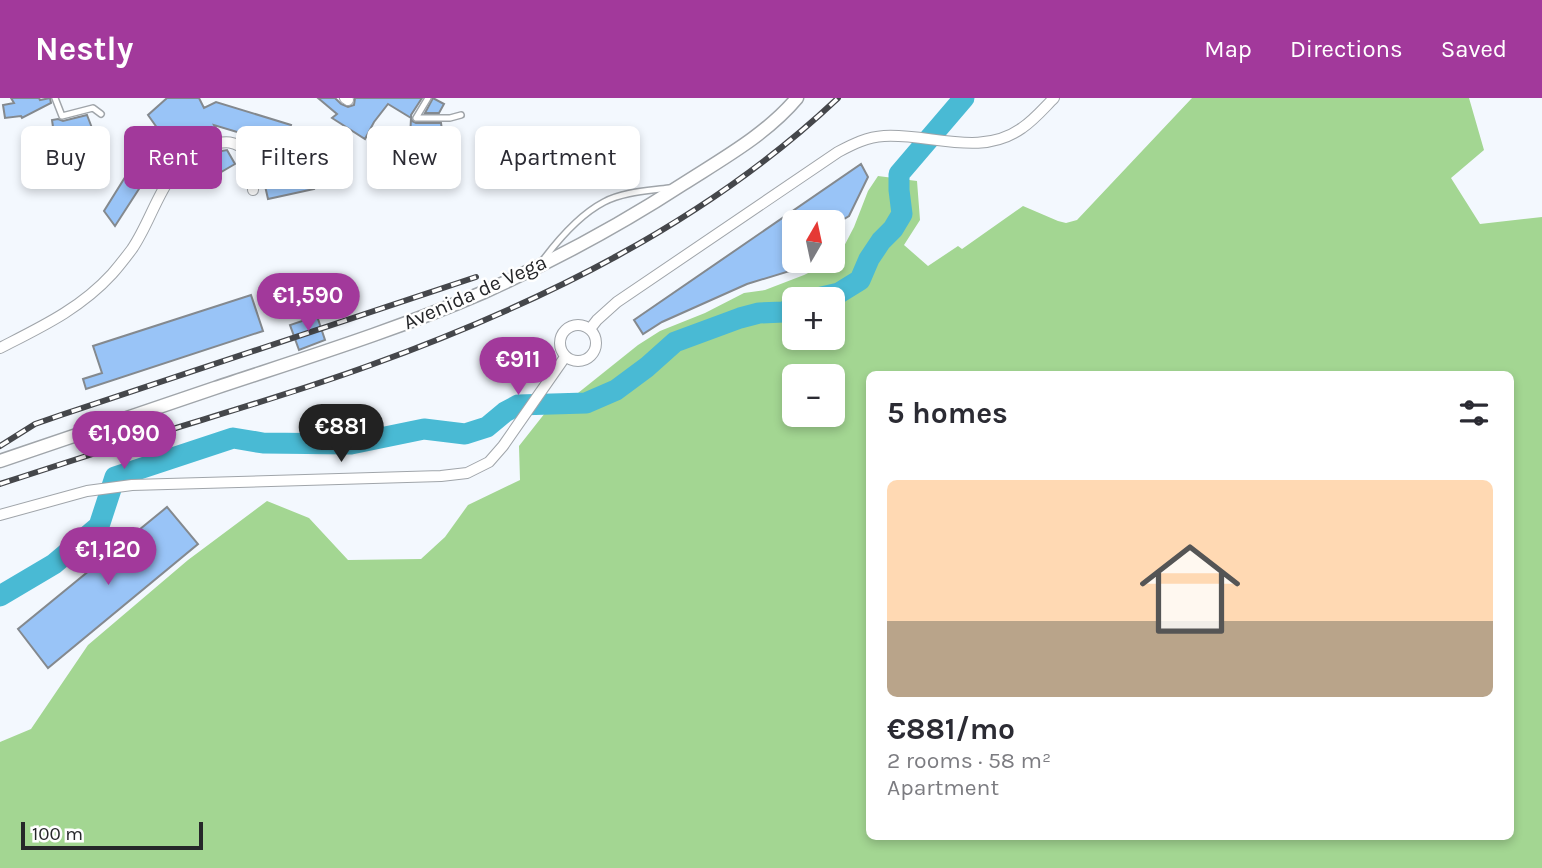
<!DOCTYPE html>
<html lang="en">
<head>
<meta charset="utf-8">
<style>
	body { margin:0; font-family:Karla,sans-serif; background:#f7f7f7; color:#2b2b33; height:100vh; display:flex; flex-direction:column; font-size:26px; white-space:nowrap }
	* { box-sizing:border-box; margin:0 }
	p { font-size:23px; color:#7c7c81 }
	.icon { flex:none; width:38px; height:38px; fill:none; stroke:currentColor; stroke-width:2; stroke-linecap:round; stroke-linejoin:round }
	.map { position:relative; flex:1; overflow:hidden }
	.drawer { position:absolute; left:866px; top:273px; width:648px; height:469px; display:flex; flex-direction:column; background:#fff; border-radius:10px; box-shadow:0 4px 10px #0003 }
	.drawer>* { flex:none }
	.guide { position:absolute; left:21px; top:28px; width:665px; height:63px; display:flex; gap:14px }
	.needle { width:46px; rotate:9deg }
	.tools { position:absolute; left:782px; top:112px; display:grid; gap:14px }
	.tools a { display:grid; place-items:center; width:63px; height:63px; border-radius:10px; background:#fff; box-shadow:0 4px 10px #0003; font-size:35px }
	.scale { position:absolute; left:21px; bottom:18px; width:182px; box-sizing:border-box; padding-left:7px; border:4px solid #26272a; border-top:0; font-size:19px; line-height:24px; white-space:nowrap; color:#26272a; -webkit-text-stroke:5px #fff; paint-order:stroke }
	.price { position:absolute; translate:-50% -60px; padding:0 16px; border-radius:24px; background:#a2399b; color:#fff; font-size:23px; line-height:46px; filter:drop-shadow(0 2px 4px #0008) }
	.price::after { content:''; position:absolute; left:50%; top:42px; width:21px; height:16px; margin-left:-10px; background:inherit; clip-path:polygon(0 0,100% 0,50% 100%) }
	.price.current { background:#222; color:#fff }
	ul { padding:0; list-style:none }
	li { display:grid; align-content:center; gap:14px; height:371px; padding:0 21px }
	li+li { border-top:2px solid #e1e1e2 }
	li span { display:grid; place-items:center; height:217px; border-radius:10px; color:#555 }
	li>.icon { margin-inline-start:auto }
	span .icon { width:126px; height:126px; fill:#fffc; stroke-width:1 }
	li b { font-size:30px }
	h2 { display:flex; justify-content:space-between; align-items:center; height:84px; padding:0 21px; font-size:30px }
	.chip { padding:0 24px; border-radius:10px; background:#fff; box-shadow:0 4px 10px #0003; font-size:24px; line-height:63px }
	.chip.current { background:#a2399b; color:#fff }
	header { display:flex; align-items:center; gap:42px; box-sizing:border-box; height:98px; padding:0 35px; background:#a2399b; color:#fff }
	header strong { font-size:33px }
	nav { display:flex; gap:38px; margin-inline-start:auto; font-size:24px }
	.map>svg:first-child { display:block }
</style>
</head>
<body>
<header>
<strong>Nestly</strong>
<nav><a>Map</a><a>Directions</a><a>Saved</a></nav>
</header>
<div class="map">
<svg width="1542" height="770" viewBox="0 0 1542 770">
	<rect width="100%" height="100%" fill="#f3f8fe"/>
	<!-- forest -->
	<path fill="#a3d692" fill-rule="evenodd" d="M1192 0H1469L1484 52 1451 80 1480 126 1542 119V770H0V644L31 631 88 547 188 462 267 403 309 420 348 462 421 461 445 439 468 407 520 382 519 348 545 315 578 295 638 247 660 233 705 215 744 195 765 192 804 177 833 163 841 154 854 129 868 93 878 78 917 83 920 122 904 147 928 168 958 148 962 151 1023 108 1058 123 1066 125 1077 122ZM794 201H833V240H794ZM870 276H1510V738H870ZM794 278H833V317H794Z"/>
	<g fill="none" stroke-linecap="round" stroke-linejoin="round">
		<!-- river -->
		<path stroke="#49bad4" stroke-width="21" d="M813 201 839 195 860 182 869 161 881 143 893 131 902 116 899 92V76L964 0
			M0 498 54 466 99 428 115 379 233 340 263 345 351 346 424 331 465 336 487 329 505 314 518 307 586 305 616 292 647 269 675 244 740 220 759 215 784 214 794 209"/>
	</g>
	<!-- building -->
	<path fill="#99c4f7" stroke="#84898e" stroke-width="2" d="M11 0H39L40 2 50 0 51 5 22 20 21 18 5 20 3 7 14 5Z
		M167 0H199L204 10 216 4 291 27 290 30 300 33 294 51 214 27 219 37 204 42 192 49 189 44 159 60 115 128 104 113 147 44 146 42 160 34 148 17Z
		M318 0H335L341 6 348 9 354 7 355 0H422L411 17 412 23 416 25H441L443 38 410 41 411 20 388 6 374 24 365 41 332 20 337 16Z
		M433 0 444 6 439 15H425Z
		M87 17 92 30 72 36H54L52 22 58 21 63 23Z
		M227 52 235 66 209 81 199 62 216 54Z
		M307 60 314 91 268 101 261 70Z
		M861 66 868 79 849 118 839 124H794V163H815L816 165 747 186 662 224 643 236 634 222Z
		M251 197 263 233 86 291 83 281 102 275 93 248Z
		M317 218 325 242 299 252 290 227Z
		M167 409 198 446 48 570 18 531Z"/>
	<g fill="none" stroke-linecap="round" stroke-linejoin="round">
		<!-- service casing -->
		<g stroke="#a0a5aa" stroke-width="8">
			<path id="service" d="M55 0 62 18 93 10 101 16
				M428 0 416 20H450L461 17
				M543 162C558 142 581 116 604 104 623 94 647 93 669 90"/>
		</g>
		<!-- minor casing -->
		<g stroke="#a0a5aa" stroke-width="12">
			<path id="minor" d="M345 0 348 2
				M560 245a18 18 0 1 1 36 0a18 18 0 1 1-36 0Z
				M590 231 597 222 617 204 838 54C853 46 867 39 884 38 930 35 980 60 1022 30 1034 22 1044 10 1054 0
				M0 250C41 229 80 211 112 176 119 168 126 159 132 151 156 116 163 66 207 49 226 41 234 43 251 55L254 67 253 92
				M0 417 87 393 132 387 441 378 467 375 489 364 503 348 565 259"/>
		</g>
		<!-- tertiary casing -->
		<g stroke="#a0a5aa" stroke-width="15">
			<path id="tertiary" d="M0 363C72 339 143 314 215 290 305 260 396 232 484 194 553 163 620 127 683 86 722 61 767 36 797 0"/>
		</g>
		<!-- service -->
		<use href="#service" stroke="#fff" stroke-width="5"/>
		<!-- minor -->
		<use href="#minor" stroke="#fff" stroke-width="10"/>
		<!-- tertiary -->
		<use href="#tertiary" stroke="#fff" stroke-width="12"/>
		<!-- rail casing -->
		<g stroke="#45474b" stroke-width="6">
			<path id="rail" d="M0 348 35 326 61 317 476 179
				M0 386C55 368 111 350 166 333 234 312 302 292 368 268 537 207 706 125 838 0"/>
		</g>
		<!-- rail -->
		<use href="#rail" stroke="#fff" stroke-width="3.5" stroke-dasharray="10" stroke-linecap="butt"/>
	</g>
	<g text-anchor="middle" stroke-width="5" stroke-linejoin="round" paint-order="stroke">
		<!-- street labels -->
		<g font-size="21" fill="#26272a" stroke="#fff">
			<text transform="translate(475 194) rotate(-24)" y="7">Avenida de Vega</text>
		</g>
	</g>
</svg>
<div class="tools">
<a><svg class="needle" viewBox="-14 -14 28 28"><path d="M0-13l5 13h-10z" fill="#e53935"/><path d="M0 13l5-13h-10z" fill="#7c7c81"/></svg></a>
<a>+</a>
<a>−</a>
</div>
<div class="scale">100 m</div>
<b class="price" style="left:308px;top:235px">€1,590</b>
<b class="price" style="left:518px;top:299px">€911</b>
<b class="price current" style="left:341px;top:366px">€881</b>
<b class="price" style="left:124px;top:373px">€1,090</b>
<b class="price" style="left:108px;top:489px">€1,120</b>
<div class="guide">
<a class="chip">Buy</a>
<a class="chip current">Rent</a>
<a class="chip">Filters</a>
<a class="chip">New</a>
<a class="chip">Apartment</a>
</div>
<section class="drawer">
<h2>5 homes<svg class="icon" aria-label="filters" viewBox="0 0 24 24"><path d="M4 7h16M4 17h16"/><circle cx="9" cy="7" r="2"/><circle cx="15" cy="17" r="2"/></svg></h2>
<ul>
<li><span style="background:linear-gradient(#ffd9b3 65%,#b9a48a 0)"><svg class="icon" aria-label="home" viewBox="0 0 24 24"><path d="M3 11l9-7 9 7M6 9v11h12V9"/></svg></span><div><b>€881/mo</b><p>2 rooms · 58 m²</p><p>Apartment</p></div></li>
</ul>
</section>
</div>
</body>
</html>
